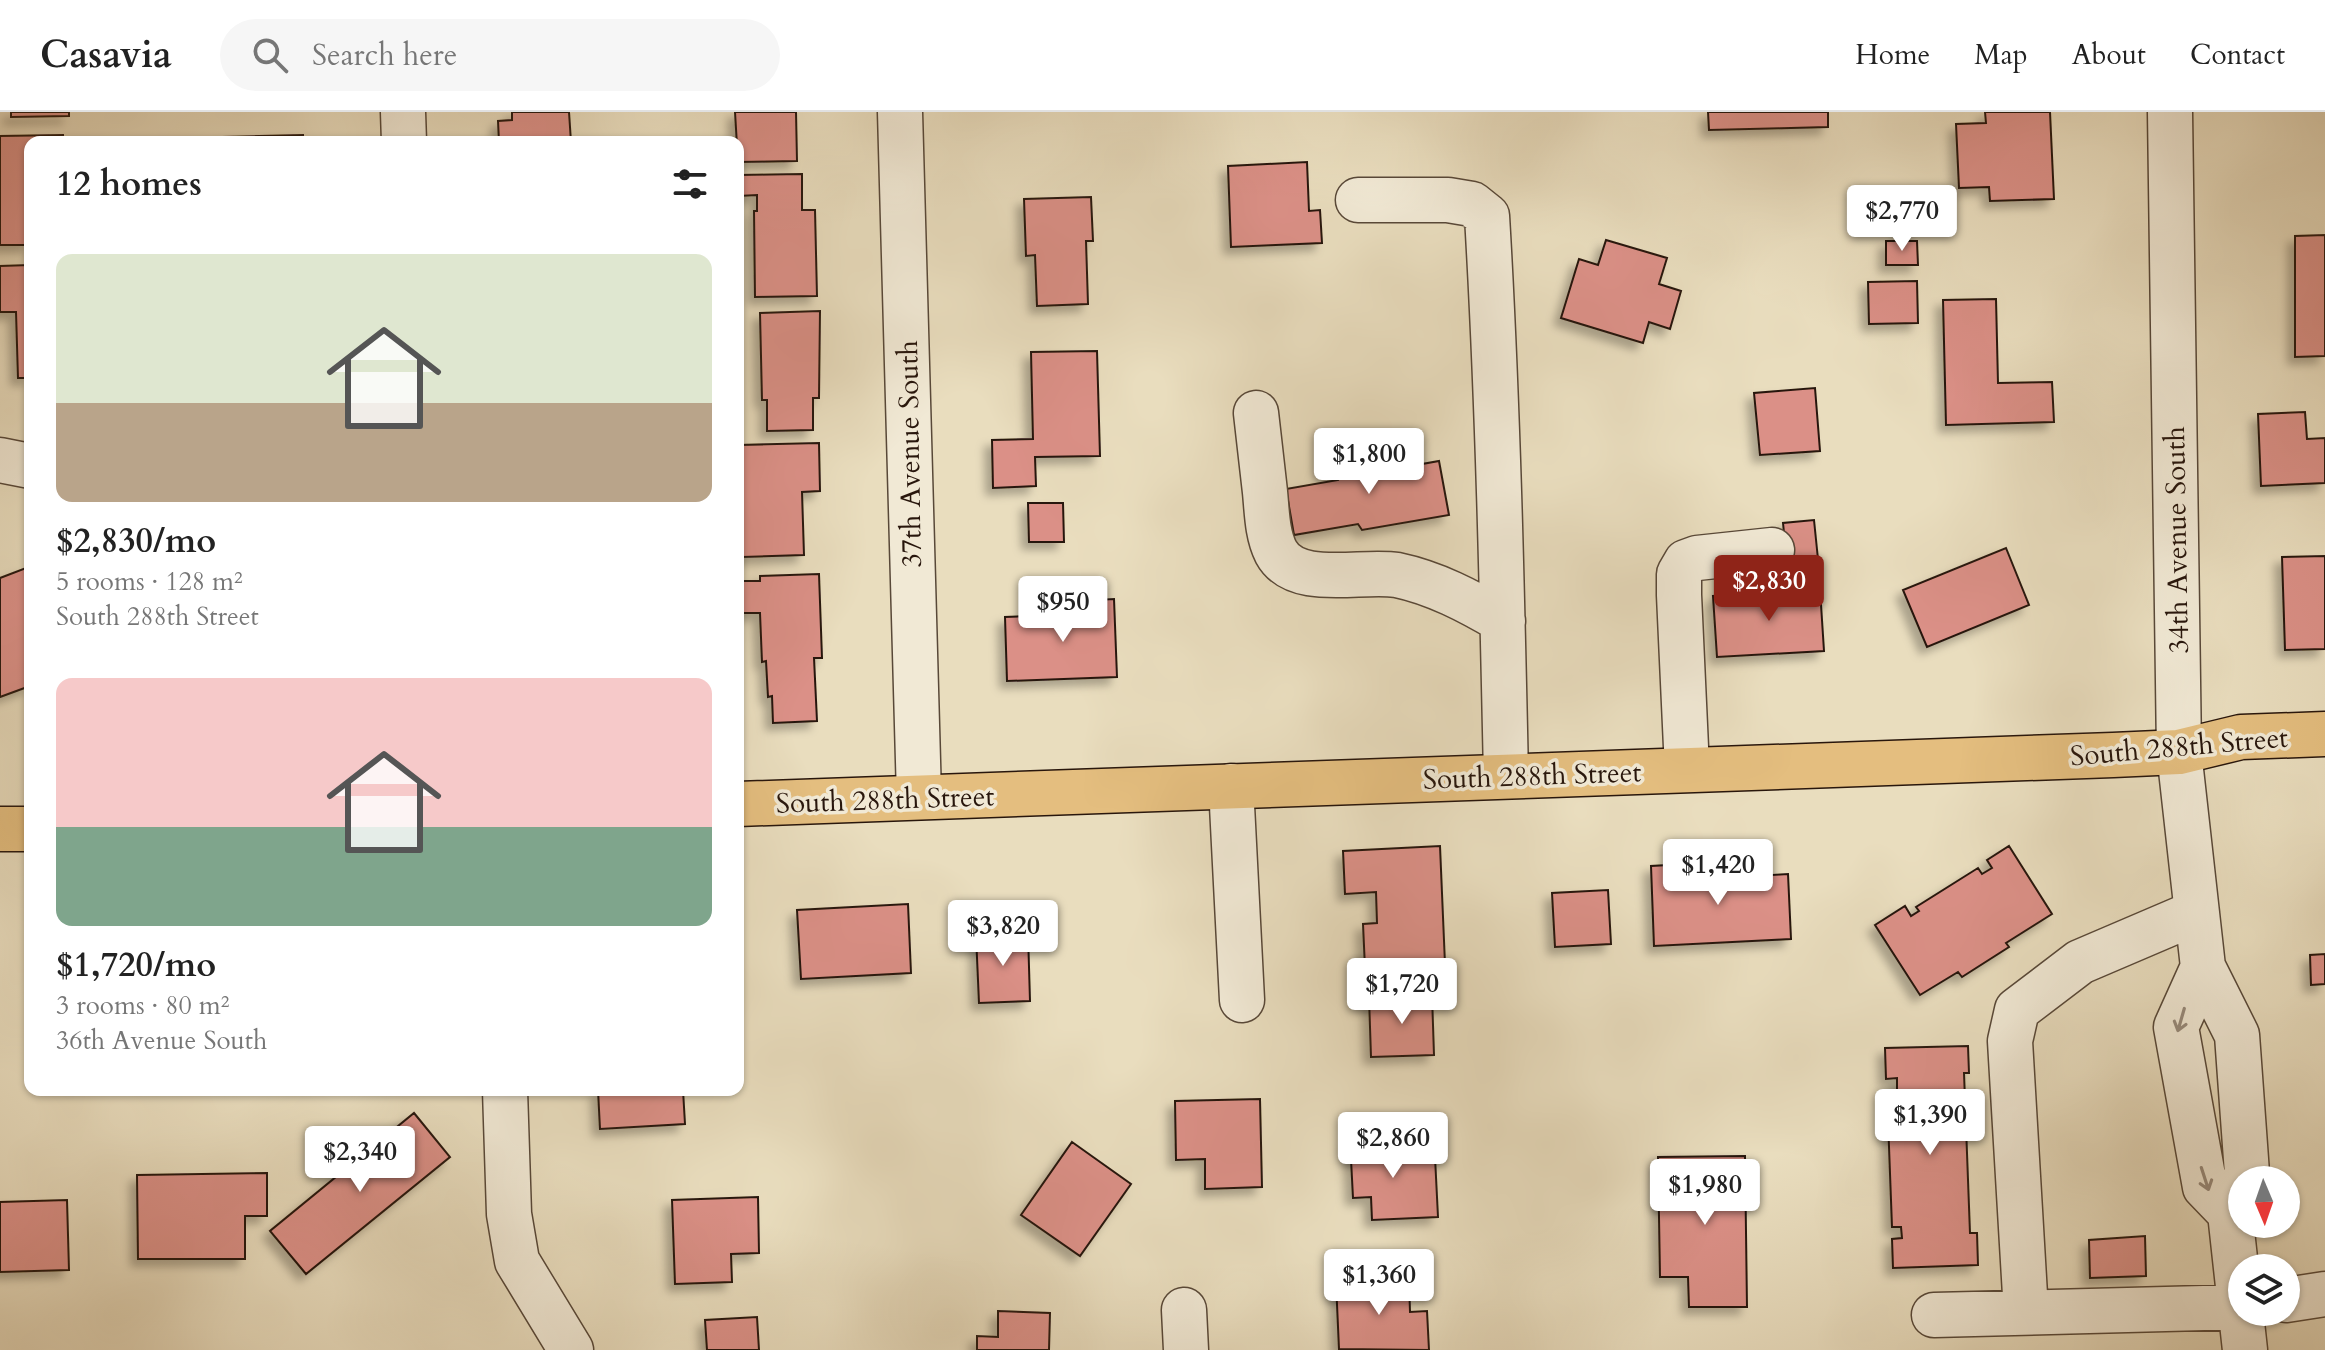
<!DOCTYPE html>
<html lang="en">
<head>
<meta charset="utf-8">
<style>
	body { margin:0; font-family:Cardo,serif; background:#f6f6f6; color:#222; height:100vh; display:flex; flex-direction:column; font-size:30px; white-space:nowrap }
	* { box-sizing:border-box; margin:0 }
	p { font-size:26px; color:#767676 }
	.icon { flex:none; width:44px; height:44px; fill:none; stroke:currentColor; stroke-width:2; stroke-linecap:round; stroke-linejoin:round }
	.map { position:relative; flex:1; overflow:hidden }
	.panel { position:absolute; left:24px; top:24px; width:720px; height:960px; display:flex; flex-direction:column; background:#fff; border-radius:16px; box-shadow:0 2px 6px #0004 }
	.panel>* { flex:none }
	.needle { width:52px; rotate:178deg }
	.buttons { position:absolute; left:2228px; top:1054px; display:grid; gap:16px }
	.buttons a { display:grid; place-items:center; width:72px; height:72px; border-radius:50%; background:#fff; box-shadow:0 2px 6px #0004; font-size:40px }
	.price { position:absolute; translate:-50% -68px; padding:0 18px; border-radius:8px; background:#fff; color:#222; font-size:26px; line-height:52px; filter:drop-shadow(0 2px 4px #0008) }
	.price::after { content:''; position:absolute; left:50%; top:48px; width:24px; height:18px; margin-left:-12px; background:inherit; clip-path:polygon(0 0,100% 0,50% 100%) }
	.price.selected { background:#8f2418; color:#fff }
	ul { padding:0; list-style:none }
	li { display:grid; align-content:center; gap:16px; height:424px; padding:0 32px }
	li span { display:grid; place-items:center; height:248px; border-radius:16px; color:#555 }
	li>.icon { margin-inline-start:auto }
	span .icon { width:144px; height:144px; fill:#fffc; stroke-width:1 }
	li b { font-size:34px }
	h2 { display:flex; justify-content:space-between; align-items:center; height:96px; padding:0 32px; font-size:34px }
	header { display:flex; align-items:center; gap:48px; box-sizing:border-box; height:112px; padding:0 40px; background:#fff; border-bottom:2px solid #e0e0e0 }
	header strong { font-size:38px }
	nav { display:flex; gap:44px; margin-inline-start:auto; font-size:28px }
	.search { width:560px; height:72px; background:#f6f6f6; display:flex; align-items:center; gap:20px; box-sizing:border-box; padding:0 28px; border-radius:44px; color:#767676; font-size:30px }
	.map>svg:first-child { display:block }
</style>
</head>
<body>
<header>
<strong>Casavia</strong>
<div class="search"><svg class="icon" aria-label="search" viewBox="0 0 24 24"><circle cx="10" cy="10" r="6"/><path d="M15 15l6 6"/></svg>Search here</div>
<nav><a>Home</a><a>Map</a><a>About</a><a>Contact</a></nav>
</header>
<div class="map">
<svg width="2325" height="1238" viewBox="0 0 2325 1238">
	<defs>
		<filter id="shadow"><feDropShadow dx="-7" dy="7" stdDeviation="4" flood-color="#0004"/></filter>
	</defs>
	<rect width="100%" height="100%" fill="#e9ddbe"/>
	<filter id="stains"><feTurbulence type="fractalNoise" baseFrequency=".0025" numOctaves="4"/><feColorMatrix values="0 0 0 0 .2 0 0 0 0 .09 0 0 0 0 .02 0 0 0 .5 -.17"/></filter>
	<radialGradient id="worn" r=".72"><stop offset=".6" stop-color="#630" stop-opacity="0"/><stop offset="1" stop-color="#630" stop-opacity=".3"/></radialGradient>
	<!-- building -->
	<path fill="#db9087" stroke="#28160c" stroke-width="2" filter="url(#shadow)" d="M11 0H69V4L11 5Z
		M512 0H569L571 30H499L498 9 512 8Z
		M735 0H796L797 49 738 50Z
		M1708 0H1828V15L1709 18Z
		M1985 0H2050L2054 87 1990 89 1989 75 1959 76 1956 12 1986 11Z
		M63 23V30H30V133H0V24Z
		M303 23V30H223V25Z
		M1307 50 1309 99 1320 98 1322 131 1231 135 1228 54Z
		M802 62V98H815L817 184 755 185 754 99H757V83L738 84V63Z
		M1091 85 1093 129H1086L1088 192 1037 194 1035 143 1026 144 1024 87Z
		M2325 123V244L2295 245V124Z
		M1606 128 1667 146 1659 172 1681 179 1670 217 1649 210 1643 231 1561 206 1579 147 1598 153Z
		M1886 129H1917L1918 153H1886Z
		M30 153V266H18L16 200H0V154Z
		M1917 169 1918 211 1869 212 1868 170Z
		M1996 187 1998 271 2052 270 2054 310 1946 313 1943 188Z
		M820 199 819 286H813V318L767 319V288H762L760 201Z
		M1097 239 1100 344 1035 345 1036 374 993 376 992 328 1033 327 1031 240Z
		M1815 276 1820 339 1760 343 1754 281Z
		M2305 300 2307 327 2325 326V371L2261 374 2258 302Z
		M819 331 820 379 802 380 804 443 742 445 739 333Z
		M1379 336 1383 359 1439 349 1449 403 1362 418 1358 412 1294 423 1286 377 1338 368 1334 344Z
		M1028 391H1063L1064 430H1029Z
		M1814 408 1819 457 1788 460 1783 411Z
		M2006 436 2029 493 1927 535 1903 478Z
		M2325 444V537L2285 538 2282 445Z
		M26 456 30 467V574L0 585V466Z
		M819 462 822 546H814L817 609 773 611 772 584 768 585 766 549 762 550 760 501H743L742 469H760V464Z
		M1820 477 1824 539 1717 545 1713 484Z
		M1114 487 1117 565 1007 569 1005 505 1080 502 1079 489Z
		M1440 734 1445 852 1365 856 1363 812 1377 811 1376 780 1345 782 1343 739Z
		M2009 734 2052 802 2006 831 2009 835 1962 865 1958 860 1920 883 1875 813 1905 794 1911 804 1919 799 1916 795 1978 756 1982 762 1992 756 1987 748Z
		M1704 751 1705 767 1788 762 1791 827 1654 834 1651 754Z
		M1608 778 1611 832 1555 835 1552 781Z
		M908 792 911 861 801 867 797 798Z
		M1028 821 1030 889 979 891 976 823Z
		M2325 842V872L2311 873 2310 843Z
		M1432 883 1434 943 1371 945 1369 885Z
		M1968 934 1969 961H1964L1970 1121H1977L1978 1153 1893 1156 1892 1127 1902 1126 1901 1115H1892L1887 981H1897V966L1886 967 1885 936Z
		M598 978H683L685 1012 600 1017Z
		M1260 987 1262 1075 1205 1077V1047L1176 1048 1175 989Z
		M414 1001 450 1045 306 1162 270 1119Z
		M1404 1025 1405 1047 1435 1045 1438 1105 1372 1108 1371 1085 1353 1086 1350 1028Z
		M1072 1030 1131 1072 1080 1144 1021 1103Z
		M1745 1044 1747 1195H1689L1688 1165H1660L1658 1045Z
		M267 1061V1104H245V1147H138L137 1063Z
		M758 1085 759 1141 731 1142 732 1170 675 1172 672 1088Z
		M67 1088 69 1158 0 1160V1090Z
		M2145 1124 2146 1164 2090 1166 2089 1128Z
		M1409 1168 1410 1200 1427 1199 1429 1238 1339 1237 1336 1170Z
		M998 1199 1050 1201 1049 1238H977V1224L998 1225Z
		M757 1205 759 1238H707L705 1208Z"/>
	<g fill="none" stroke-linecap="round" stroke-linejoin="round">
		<!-- minor casing -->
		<g stroke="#584838" stroke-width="47">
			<path id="minor" d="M403 0 404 30
				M900 0 919 685
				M2170 0 2179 640 2203 855
				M1358 88H1448L1472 92 1487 104C1498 290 1502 477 1506 664
				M1256 301C1259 327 1262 354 1265 380 1267 400 1267 422 1276 440 1296 477 1362 457 1397 463 1435 471 1469 489 1503 509
				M0 348 30 354
				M1687 657 1679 483V462L1686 450 1697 446 1772 438
				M1231 674 1242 888
				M505 978 509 1102 517 1149 571 1238
				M2242 1072 2230 1101 2205 1075 2176 915 2203 855 2237 923 2247 1061 2244 1068
				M2230 1101 2245 1238
				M2286 1188 2325 1182
				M1184 1198 1186 1238
				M2026 1200 2010 929 2017 898 2080 850 2197 800
				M1934 1203 2242 1195"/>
		</g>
		<!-- major casing -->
		<g stroke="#28160c" stroke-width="47">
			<path id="major" d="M738 692 2113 643 2179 640 2241 625 2325 622
				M0 717H30"/>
		</g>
		<!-- minor -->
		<use href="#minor" stroke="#f1e9d5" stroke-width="44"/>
		<!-- major -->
		<use href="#major" stroke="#e4be7f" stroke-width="44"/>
	</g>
	<!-- one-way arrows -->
	<defs><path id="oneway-shaft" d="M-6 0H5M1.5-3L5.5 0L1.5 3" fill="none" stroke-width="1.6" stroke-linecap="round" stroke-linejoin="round" transform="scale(2)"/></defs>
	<g stroke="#978a7b">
		<use href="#oneway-shaft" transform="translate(2181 908) rotate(106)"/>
		<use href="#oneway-shaft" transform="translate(2205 1067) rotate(72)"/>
	</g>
	<g text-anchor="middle" stroke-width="7" stroke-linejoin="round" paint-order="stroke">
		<!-- street labels -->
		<g font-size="28" fill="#28160c" stroke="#f1e9d5">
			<text transform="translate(909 342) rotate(-91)" y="10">37th Avenue South</text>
			<text transform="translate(2176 428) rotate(-91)" y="10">34th Avenue South</text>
			<text transform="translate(2179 634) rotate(-5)" y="10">South 288th Street</text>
			<text transform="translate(1532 663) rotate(-2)" y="10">South 288th Street</text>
			<text transform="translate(885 687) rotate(-2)" y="10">South 288th Street</text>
		</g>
	</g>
	<rect width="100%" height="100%" filter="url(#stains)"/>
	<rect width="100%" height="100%" fill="url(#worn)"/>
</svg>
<div class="buttons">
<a><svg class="needle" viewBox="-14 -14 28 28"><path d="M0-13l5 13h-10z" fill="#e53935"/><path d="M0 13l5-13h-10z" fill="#767676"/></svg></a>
<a><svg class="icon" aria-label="layers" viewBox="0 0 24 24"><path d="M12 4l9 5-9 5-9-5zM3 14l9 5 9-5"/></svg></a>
</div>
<b class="price" style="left:1902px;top:141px">$2,770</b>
<b class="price" style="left:1369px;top:384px">$1,800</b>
<b class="price selected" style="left:1769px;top:511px">$2,830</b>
<b class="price" style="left:1063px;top:532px">$950</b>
<b class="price" style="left:1718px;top:795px">$1,420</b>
<b class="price" style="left:1003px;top:856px">$3,820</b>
<b class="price" style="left:1402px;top:914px">$1,720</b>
<b class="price" style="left:1930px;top:1045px">$1,390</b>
<b class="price" style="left:1393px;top:1068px">$2,860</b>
<b class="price" style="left:360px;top:1082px">$2,340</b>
<b class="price" style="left:1705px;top:1115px">$1,980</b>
<b class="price" style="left:1379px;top:1205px">$1,360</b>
<section class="panel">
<h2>12 homes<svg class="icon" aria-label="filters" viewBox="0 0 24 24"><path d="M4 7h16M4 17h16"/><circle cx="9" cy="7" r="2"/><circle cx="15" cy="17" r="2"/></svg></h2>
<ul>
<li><span style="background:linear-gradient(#dfe7d0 60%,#b9a48a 0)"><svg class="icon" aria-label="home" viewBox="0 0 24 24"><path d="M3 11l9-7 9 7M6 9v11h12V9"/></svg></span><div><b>$2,830/mo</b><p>5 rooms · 128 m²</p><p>South 288th Street</p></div></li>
<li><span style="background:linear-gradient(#f6c9c9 60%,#7fa58c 0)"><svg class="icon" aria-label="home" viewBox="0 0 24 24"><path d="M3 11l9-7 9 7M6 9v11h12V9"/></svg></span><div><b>$1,720/mo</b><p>3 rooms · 80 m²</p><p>36th Avenue South</p></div></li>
</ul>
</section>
</div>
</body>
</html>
